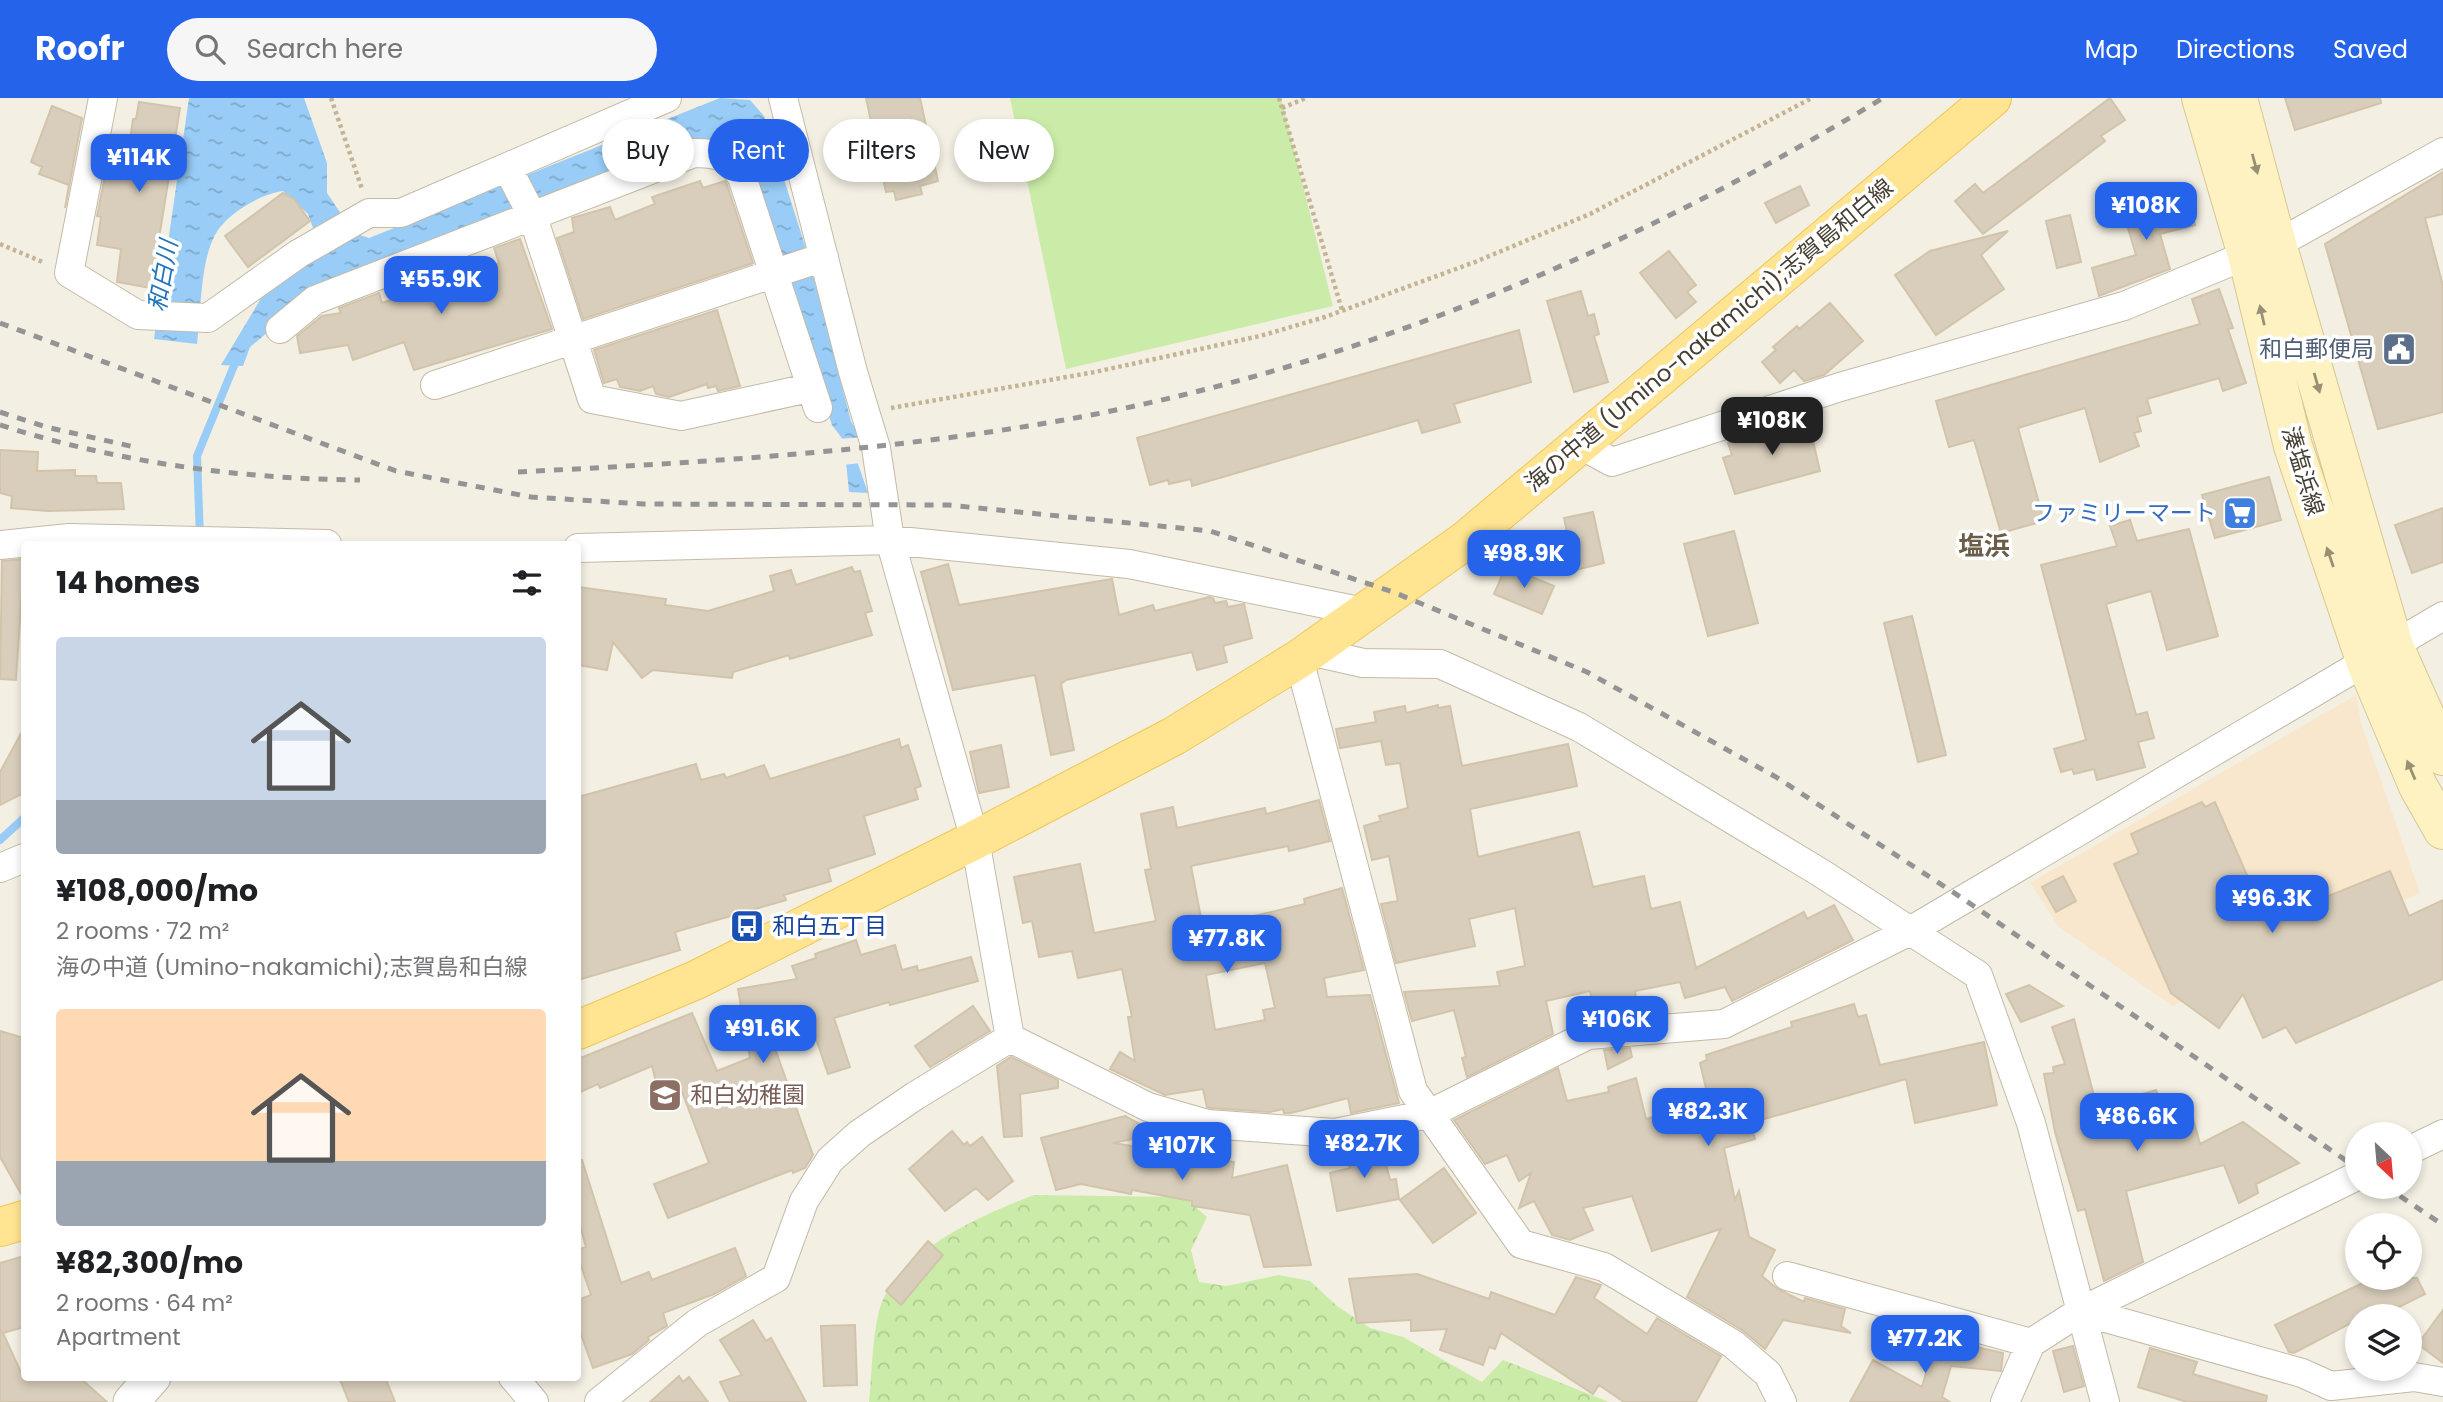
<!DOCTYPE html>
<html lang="en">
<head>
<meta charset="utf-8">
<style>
	body { margin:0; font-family:Poppins,"Noto Sans JP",sans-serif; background:#f6f6f6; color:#202124; height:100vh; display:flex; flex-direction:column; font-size:26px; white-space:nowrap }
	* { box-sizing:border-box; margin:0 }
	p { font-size:23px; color:#757577 }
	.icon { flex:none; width:38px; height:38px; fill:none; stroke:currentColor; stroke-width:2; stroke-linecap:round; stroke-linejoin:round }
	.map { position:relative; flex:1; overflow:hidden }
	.drawer { position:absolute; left:21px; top:443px; width:560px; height:840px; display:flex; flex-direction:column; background:#fff; border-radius:7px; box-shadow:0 4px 10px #0003 }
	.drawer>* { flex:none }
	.top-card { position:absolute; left:602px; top:21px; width:665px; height:63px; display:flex; gap:14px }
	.needle { width:46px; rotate:154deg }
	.tools { position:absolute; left:2345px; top:1024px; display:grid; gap:14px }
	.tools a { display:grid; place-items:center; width:77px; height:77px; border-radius:50%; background:#fff; box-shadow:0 4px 10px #0003; font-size:35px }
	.price { position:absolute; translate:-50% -60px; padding:0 16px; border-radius:14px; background:#2563eb; color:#fff; font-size:23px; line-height:46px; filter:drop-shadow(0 2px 4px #0008) }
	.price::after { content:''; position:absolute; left:50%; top:42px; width:21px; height:16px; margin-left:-10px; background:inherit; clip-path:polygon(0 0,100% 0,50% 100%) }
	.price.current { background:#222; color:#fff }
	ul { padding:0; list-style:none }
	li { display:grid; align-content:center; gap:14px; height:371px; padding:0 35px }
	li span { display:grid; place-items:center; height:217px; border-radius:7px; color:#555 }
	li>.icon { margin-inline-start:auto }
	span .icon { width:126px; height:126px; fill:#fffc; stroke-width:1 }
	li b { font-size:30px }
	h2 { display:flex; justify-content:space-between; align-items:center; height:84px; padding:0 35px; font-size:30px }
	.tag { padding:0 24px; border-radius:32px; background:#fff; box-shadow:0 4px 10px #0003; font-size:24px; line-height:63px }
	.tag.current { background:#2563eb; color:#fff }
	header { display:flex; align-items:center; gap:42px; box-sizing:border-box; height:98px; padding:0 35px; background:#2563eb; color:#fff }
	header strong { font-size:33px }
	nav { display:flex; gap:38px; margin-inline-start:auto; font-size:24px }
	.search { width:490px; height:63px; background:#f6f6f6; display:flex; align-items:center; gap:18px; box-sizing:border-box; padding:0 24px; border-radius:38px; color:#757577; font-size:26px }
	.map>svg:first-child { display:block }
</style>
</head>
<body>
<header>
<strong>Roofr</strong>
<div class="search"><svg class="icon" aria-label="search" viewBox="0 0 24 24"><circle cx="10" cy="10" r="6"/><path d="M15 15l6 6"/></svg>Search here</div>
<nav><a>Map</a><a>Directions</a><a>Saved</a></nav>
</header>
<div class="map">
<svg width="2443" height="1304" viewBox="0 0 2443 1304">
	<defs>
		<pattern id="forest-crowns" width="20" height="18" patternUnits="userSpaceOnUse" patternTransform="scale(1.75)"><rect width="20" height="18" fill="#cbeca8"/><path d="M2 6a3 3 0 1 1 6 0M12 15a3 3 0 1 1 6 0" fill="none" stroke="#b0cb91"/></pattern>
		<pattern id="water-ripples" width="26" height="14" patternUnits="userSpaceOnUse" patternTransform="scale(1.75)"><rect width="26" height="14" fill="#99cdf7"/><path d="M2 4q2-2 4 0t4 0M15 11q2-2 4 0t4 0" fill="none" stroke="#7fa8c9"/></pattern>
	</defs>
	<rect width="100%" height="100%" fill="#f3efe3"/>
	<!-- commercial -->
	<path fill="#f8e7cc" d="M2356 597 2361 625 2420 795 2173 908 2059 829 2030 785Z"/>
	<!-- forest -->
	<path fill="url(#forest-crowns)" d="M1034 1097 1184 1099 1207 1119 1191 1152 1199 1184 1226 1188 1279 1177 1310 1183 1337 1208 1370 1230 1403 1239 1482 1284 1503 1262 1609 1304H869C872 1275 872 1241 879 1213 895 1154 982 1117 1034 1097Z"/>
	<!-- pitch -->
	<path fill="#cbeca8" d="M1010 0H1281L1333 208 1066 271Z"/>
	<!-- water -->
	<path fill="url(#water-ripples)" d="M189 0H304L327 65V95L354 135 369 140 720 0 750 2 764 18 807 154 851 323 860 340 857 363 868 395 849 394 844 343 832 327 784 182 717 47 307 201 250 249 243 268 221 267 263 197 321 152 308 116 283 93C260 96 224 117 214 139 200 167 201 215 197 246L154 241Z"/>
	<!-- pier -->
	<path fill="#f3efe3" d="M863 339 861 365 843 367 838 341Z"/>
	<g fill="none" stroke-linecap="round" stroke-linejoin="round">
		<!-- stream -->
		<path stroke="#99cdf7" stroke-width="8" d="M200 440 197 358 238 258
			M0 742 24 720"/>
	</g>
	<!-- building -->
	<path fill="#d9cebb" stroke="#d1c4aa" stroke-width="2" fill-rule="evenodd" d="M866 0H920L938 83 920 88 922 96 896 102 894 93 886 94Z
		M2110 0 2125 22 2101 38 2105 43 1983 136 1955 103 1975 86 1983 95Z
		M2285 0H2380L2381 5 2295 32Z
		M139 4 180 10 151 190 117 184 121 151 97 147 101 119 97 118 107 68 126 72 133 21H136Z
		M52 8 82 20 65 110 69 87 39 76 42 69 31 64Z
		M2443 74V116L2425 120 2443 188V314L2378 331 2325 146Z
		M700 83 703 90 725 83 727 87 753 165 583 221 557 140 574 134 572 120 610 109 615 122 655 106 652 99Z
		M1800 88 1809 107 1776 125 1765 105Z
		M2181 94 2183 100 2188 99 2195 127 2160 136 2170 171 2099 198 2092 170 2136 157 2122 110Z
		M283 95 294 101 310 123 248 169 225 138Z
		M2070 117 2081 164 2057 170 2046 123Z
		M2008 133 1981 157 2004 191 1936 237 1895 177 1930 153Z
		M520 141 552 231 414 272 404 244 353 262 348 247 300 255 297 238 322 218 341 215 339 210 379 195 382 205 499 165 494 150Z
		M1669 153 1696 187 1687 194 1696 204 1676 220 1640 175Z
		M2219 191 2233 230 2228 231 2246 285 2223 293 2219 280 2147 301 2151 315 2137 319 2141 333 2134 335 2139 348 2100 364 2085 310 2018 330 2044 423 2001 435 1974 342 1949 349 1936 303 2200 226 2192 201Z
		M1581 193 1588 218 1594 216 1599 236 1594 238 1608 284 1574 294 1547 203Z
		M1830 205 1863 243 1824 277 1804 283 1794 272 1780 285 1762 264 1776 252 1773 249 1797 228 1799 231Z
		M717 212 740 288 718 293 716 288 708 290 707 286 669 299 656 296 653 288 640 293 620 289 617 281 604 285 594 252Z
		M1519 232 1531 284 1454 306 1460 324 1422 335 1418 322 1192 388 1191 381 1169 386 1168 382 1150 387 1137 340Z
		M1808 321 1820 373 1735 396 1723 360 1732 357 1728 345Z
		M0 352 38 354 37 373 75 372V378H96L97 385H121L124 411 48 413 11 410 12 398 0 395Z
		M2269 379 2281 422 2215 440 2202 397Z
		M2443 410V464L2412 475 2395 427Z
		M1593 414 1604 465 1575 472 1564 420Z
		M2130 422 2137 443 2189 431 2218 538 2167 552 2151 493 2106 506 2136 617 2147 614 2154 640 2138 644 2145 669 2097 682 2094 671 2074 676 2072 671 2061 674 2054 651 2086 642 2041 467 2117 448 2110 428Z
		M1734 433 1758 525 1708 538 1684 446Z
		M24 461 16 582 0 581 2 463Z
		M948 466 959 507 1112 481 1119 517 1153 507 1155 513 1209 499 1213 500 1215 505 1226 503 1228 509 1244 506 1252 540 1223 548 1227 564 1197 572 1192 554 1066 582 1061 586 1074 652 1051 657 1035 577 953 592 921 474Z
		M1506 468 1554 488 1542 516 1494 496Z
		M852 469 854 474 860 473 872 513 865 515 872 537 790 561 789 557 733 574 732 580 653 572 642 580 613 544 607 572 578 567V489L666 501 665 507 708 513 774 493 770 478 791 472 796 487Z
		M1912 518 1946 657 1918 664 1884 525Z
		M1438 607V610L1450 608 1462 668 1568 646 1577 688 1470 711 1478 759 1579 734 1593 789 1644 778 1651 811 1680 804 1696 870 1804 814 1807 821 1834 807 1853 842 1732 903 1725 889 1685 900 1680 884 1635 893 1638 915 1631 917 1596 920 1590 893 1546 903 1553 936 1467 979 1462 960 1466 959 1454 912 1412 923 1404 894 1500 888 1497 874 1525 868 1515 810 1469 821 1475 848 1396 865 1381 806 1398 803 1389 758 1372 762 1364 728 1381 723 1379 718 1408 710 1400 665 1386 667 1381 643 1340 650 1336 631 1376 624 1374 614 1405 608 1406 615Z
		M24 630V695L0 707V674Z
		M899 641 901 650 908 647 921 688 915 690 918 701 864 718 875 756 828 771 831 783 784 797 786 802 675 834 680 852 578 882V699L696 666 701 682 724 676 726 680 764 667 770 681Z
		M1001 647 1009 689 979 695 970 654Z
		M1319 702 1330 743 1289 753 1288 748 1191 768 1203 830 1305 806 1304 801 1342 790 1364 872 1324 880 1327 899 1370 897 1399 1005 1351 1015 1348 1000 1291 1015H1284L1283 1011 1270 1014 1210 1010 1207 1009 1203 991 1165 997 1110 971 1120 954 1135 963 1128 919H1132L1122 871 1078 880 1072 853 1039 859 1032 823 1023 825 1014 779 1080 766 1094 835 1156 823 1145 772 1151 771 1141 716 1173 709 1177 730 1265 710 1266 716ZM1265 865 1275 910 1263 912 1265 922 1215 932 1206 877Z
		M2202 704 2205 709 2215 704 2267 823 2390 773 2409 818 2443 802V881L2296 945 2286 929 2263 940 2243 896 2219 930 2171 895 2114 766 2139 755 2131 736Z
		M2063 778 2076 803 2056 814 2042 789Z
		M856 842 861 857 895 847 902 872 917 868 918 873 971 859 978 883 890 907 889 904 834 920 850 969 828 976 815 938 773 945 813 1057 805 1070 793 1075 792 1072 668 1120 654 1086 709 1065 679 986 658 992 652 968 600 990 598 986 578 995V961L692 915 717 973 750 960 738 891 797 881 792 868 816 860 815 856Z
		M2029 887 2063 908 2021 924 2006 896Z
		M1854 906 1858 919 1866 917 1880 967 1984 944 1997 1007 1915 1025 1906 981 1750 1025 1755 1041 1724 1050 1735 1102 1739 1093 1749 1139 1775 1152 1762 1178 1776 1190 1804 1204 1805 1200 1845 1211 1841 1228 1851 1235 1783 1222 1765 1251 1742 1232 1687 1199 1721 1131 1652 1153 1632 1098 1583 1110 1593 1132 1570 1142 1552 1137 1534 1103 1519 1110 1531 1075 1519 1083 1507 1057 1485 1066 1454 1022 1558 970 1567 1003 1609 994 1608 989 1636 980 1646 1021 1709 1003 1700 965 1707 962 1706 957 1792 929 1791 924Z
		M973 908 990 933 930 969 915 948Z
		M2074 921 2094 998 2099 997 2102 1008 2156 992 2166 1020 2191 1013 2200 1046 2243 1024 2299 1065 2256 1086 2258 1095 2239 1105 2224 1067 2126 1093 2143 1164 2104 1183 2085 1111 2078 1113 2055 1034 2044 976 2054 975 2053 969 2065 966 2052 929Z
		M0 933 24 940V1101L0 1059Z
		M1630 950 1632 959 1608 971 1604 952Z
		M1011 959 1058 982V990L1020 996 1022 1038 1004 1039 997 968Z
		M1125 1018 1158 1036 1113 1045 1234 1064 1232 1080 1287 1067 1311 1167 1264 1169 1250 1117 1192 1108V1103L1132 1092 1131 1096 1081 1086 1056 1092 1041 1040Z
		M952 1033 964 1047 967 1044 970 1048 982 1039 1013 1083 988 1102 976 1090 945 1113 909 1071Z
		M1380 1043 1390 1082 1396 1081 1399 1101 1337 1113 1330 1075 1350 1070 1349 1064 1361 1058 1358 1047Z
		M582 1062 621 1185 649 1174 652 1182 735 1150 746 1178 714 1196 663 1215 667 1228 648 1239 649 1242 632 1256 593 1270 578 1228V1202L591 1197 578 1159V1152L586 1149 578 1121V1063Z
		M1444 1070 1476 1115 1433 1145 1400 1102Z
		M928 1143 943 1157 901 1207 886 1193Z
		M24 1158V1229L3 1235 23 1279H79L107 1304H0V1165Z
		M1417 1176 1489 1201 1491 1194 1555 1217 1576 1179 1601 1187 1594 1200 1647 1236 1657 1220 1721 1258 1696 1304H1624L1599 1287 1593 1296 1501 1235 1495 1251 1489 1249 1483 1267 1440 1252 1447 1231 1411 1233V1222L1357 1225 1349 1181Z
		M2373 1180H2417L2425 1196 2381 1218H2357V1222L2294 1255 2289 1254 2275 1227Z
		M2443 1212V1265L2418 1246Z
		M753 1222 766 1243 771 1240 806 1304H730L720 1284 742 1277 720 1242Z
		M855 1227 857 1287 824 1288 821 1228Z
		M1936 1240 2003 1255 2001 1273 1951 1268 1942 1299 1950 1304H1850L1873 1262 1922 1289Z
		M2073 1248 2084 1288 2064 1294 2053 1253Z
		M2150 1250 2197 1264 2193 1276 2267 1298 2266 1304H2187L2138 1289Z
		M679 1278 683 1284 689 1279 708 1304H650Z
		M339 1279H385L395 1304H349Z"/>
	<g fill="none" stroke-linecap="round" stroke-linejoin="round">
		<!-- minor casing -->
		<g stroke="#c3baa8" stroke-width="30">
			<path id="minor" d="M103 0 69 175 138 217 208 220 298 156 369 115H401L667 0
				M783 0 853 274 876 350 890 442 975 742 1010 940
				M508 71 533 119 592 301 681 318 809 290
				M2277 146 2443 54
				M280 231 315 202 694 55C718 55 728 58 742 79L818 310
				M435 287 824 159
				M1579 346 1612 364 1840 289 2124 208 2247 157
				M0 447 69 440 327 446
				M578 450 890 442 1129 466 1364 514
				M1310 553 1363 565 1440 566 1579 629 1821 775 1978 877 2031 1025 2105 1304
				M1299 561 1413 993 1521 1146 1604 1169 1733 1246 1768 1276 1782 1304
				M0 770 24 760
				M1010 940 1148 1009 1207 1026 1335 1035 1429 1016 1588 937 1724 926 1910 833 2443 518
				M2410 1052 2443 1036
				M1787 1178 2031 1245
				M2081 1213 2302 1275 2331 1288 2414 1279 2443 1284
				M513 1279 534 1304
				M599 1304 697 1225 776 1180 804 1103 830 1062 859 1036 915 998 1010 940
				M2005 1304 2031 1245 2081 1213 2357 1078"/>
		</g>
		<!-- tertiary casing -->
		<g stroke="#c3baa8" stroke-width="37">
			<path id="tertiary" d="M131 1304 153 1279"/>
		</g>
		<!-- secondary casing -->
		<g stroke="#d8c78e" stroke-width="40">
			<path id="secondary" d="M2201 0 2247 157 2293 348 2366 565 2418 688 2443 732
				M2238 0 2277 146 2394 548 2443 658"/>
		</g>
		<!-- primary casing -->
		<g stroke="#efc756" stroke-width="40">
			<path id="primary" d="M578 932 696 882 975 742 1174 638 1299 561 1466 442 1992 0
				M0 1129 24 1122"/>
		</g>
		<!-- path -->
		<path stroke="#c3b495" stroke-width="4.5" stroke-dasharray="3.5 3.5" stroke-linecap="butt" d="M331 0 362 91
			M1279 0 1342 212
			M1282 10 1306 0
			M0 146 45 165
			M891 310 1095 274 1260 238 1325 219 1475 164 1590 116 1812 0"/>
		<!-- minor -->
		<use href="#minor" stroke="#fff" stroke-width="28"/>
		<!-- tertiary -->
		<use href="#tertiary" stroke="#fff" stroke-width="35"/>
		<!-- secondary -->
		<use href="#secondary" stroke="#fff2c2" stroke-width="38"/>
		<!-- primary -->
		<use href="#primary" stroke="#ffe491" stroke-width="38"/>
		<!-- rail -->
		<path stroke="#949494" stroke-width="5" stroke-dasharray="9 9" stroke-linecap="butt" d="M0 225 396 373 531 399 643 406 948 407 1210 433 1393 494 1587 574 1776 679 1962 800 2357 1070
			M0 314 46 329 139 350
			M0 327C116 364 239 381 360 382
			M518 374C710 364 901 353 1091 317 1371 263 1640 147 1883 0
			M2385 1088 2443 1127"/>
	</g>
	<!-- one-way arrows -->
	<defs><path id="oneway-solid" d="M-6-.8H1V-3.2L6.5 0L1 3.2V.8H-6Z" transform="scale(1.75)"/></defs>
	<g fill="#999073">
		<use href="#oneway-solid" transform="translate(2255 66) rotate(75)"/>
		<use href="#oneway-solid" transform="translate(2262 217) rotate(-103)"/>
		<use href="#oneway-solid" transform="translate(2317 285) rotate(74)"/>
		<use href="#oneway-solid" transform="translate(2330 459) rotate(-109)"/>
		<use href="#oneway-solid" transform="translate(2411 672) rotate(-113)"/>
	</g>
	<!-- icons -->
	<defs>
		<g id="civic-square" transform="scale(1.75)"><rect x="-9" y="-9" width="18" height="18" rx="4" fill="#5c6f8a" stroke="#fff"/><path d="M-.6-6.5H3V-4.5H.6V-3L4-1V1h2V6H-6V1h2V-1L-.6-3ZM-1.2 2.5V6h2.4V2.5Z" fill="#fff"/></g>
		<g id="supermarket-square" transform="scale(1.75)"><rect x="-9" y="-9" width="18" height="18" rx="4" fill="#3f7fe0" stroke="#fff"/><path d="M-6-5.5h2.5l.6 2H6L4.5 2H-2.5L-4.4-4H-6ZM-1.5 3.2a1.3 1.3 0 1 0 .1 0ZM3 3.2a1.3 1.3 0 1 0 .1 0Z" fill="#fff"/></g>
		<g id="bus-square" transform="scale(1.75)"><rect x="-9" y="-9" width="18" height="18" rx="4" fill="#1a4fb4" stroke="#fff"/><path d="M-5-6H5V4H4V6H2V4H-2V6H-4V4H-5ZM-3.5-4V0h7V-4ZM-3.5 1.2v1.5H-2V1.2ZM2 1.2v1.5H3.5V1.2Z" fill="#fff"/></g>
		<g id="school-square" transform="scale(1.75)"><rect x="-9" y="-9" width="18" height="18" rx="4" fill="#8d6e63" stroke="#fff"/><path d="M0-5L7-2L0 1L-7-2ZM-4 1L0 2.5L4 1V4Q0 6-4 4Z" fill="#fff"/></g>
	</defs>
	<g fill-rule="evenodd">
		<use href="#civic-square" x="2399" y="251"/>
		<use href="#supermarket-square" x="2240" y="415"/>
		<use href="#bus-square" x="747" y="828"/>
		<use href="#school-square" x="665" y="997"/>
	</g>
	<g text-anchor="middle" stroke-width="7" stroke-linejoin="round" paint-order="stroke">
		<!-- street labels -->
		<g font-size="23" fill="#463f33" stroke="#fff">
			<text transform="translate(1709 237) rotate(-40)" y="8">海の中道 (Umino-nakamichi);志賀島和白線</text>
			<text transform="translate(2303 373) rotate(73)" y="8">湊塩浜線</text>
		</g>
		<!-- service labels -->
		<g font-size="23" fill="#4e5e75" stroke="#fff" text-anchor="end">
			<text x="2374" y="259">和白郵便局</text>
		</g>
		<!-- shop labels -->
		<g font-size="23" fill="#366cbe" stroke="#fff" text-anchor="end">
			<text x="2216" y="423">ファミリーマート</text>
		</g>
		<!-- transit labels -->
		<g font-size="23" fill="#164399" stroke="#fff" text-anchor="start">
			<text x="772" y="836">和白五丁目</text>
		</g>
		<!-- education labels -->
		<g font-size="23" fill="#785e54" stroke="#fff" text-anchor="start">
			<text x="690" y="1005">和白幼稚園</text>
		</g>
		<!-- water labels -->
		<g font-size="24" font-style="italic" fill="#2275bb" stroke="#fff">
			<text transform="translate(163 178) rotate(-80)" y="8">和白川</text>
		</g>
		<!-- quarter labels -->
		<g font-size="26" font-weight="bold" fill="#6a5e49" stroke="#fff">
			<text x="1984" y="457">塩浜</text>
		</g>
	</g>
</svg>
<div class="tools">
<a><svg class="needle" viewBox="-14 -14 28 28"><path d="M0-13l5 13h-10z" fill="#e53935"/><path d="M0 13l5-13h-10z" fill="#757577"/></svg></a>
<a><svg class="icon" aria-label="locate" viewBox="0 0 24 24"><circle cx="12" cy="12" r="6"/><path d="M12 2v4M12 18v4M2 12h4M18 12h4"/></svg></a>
<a><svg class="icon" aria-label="layers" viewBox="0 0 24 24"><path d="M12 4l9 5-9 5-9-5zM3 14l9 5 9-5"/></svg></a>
</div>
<b class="price" style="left:139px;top:96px">¥114K</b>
<b class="price" style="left:2146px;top:144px">¥108K</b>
<b class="price" style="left:441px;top:218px">¥55.9K</b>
<b class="price current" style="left:1772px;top:359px">¥108K</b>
<b class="price" style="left:1524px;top:492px">¥98.9K</b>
<b class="price" style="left:2272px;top:837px">¥96.3K</b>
<b class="price" style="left:1227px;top:877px">¥77.8K</b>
<b class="price" style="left:1617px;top:958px">¥106K</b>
<b class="price" style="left:763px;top:967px">¥91.6K</b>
<b class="price" style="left:1708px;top:1050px">¥82.3K</b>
<b class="price" style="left:2137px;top:1055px">¥86.6K</b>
<b class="price" style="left:1364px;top:1082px">¥82.7K</b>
<b class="price" style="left:1182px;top:1084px">¥107K</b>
<b class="price" style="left:1925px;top:1277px">¥77.2K</b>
<div class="top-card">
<a class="tag">Buy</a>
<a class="tag current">Rent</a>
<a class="tag">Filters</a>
<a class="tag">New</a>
</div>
<section class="drawer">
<h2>14 homes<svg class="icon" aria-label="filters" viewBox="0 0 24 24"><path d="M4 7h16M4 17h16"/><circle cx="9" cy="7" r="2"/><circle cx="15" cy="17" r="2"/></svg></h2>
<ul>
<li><span style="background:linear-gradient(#c9d6e8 75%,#9aa5b1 0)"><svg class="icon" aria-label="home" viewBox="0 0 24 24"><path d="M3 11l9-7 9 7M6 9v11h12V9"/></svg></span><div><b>¥108,000/mo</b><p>2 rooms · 72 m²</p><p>海の中道 (Umino-nakamichi);志賀島和白線</p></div></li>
<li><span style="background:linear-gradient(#ffd9b3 70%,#9aa5b1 0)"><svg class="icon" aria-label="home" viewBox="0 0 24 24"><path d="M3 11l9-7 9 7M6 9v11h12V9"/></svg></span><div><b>¥82,300/mo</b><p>2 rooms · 64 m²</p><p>Apartment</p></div></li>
</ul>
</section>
</div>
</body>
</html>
